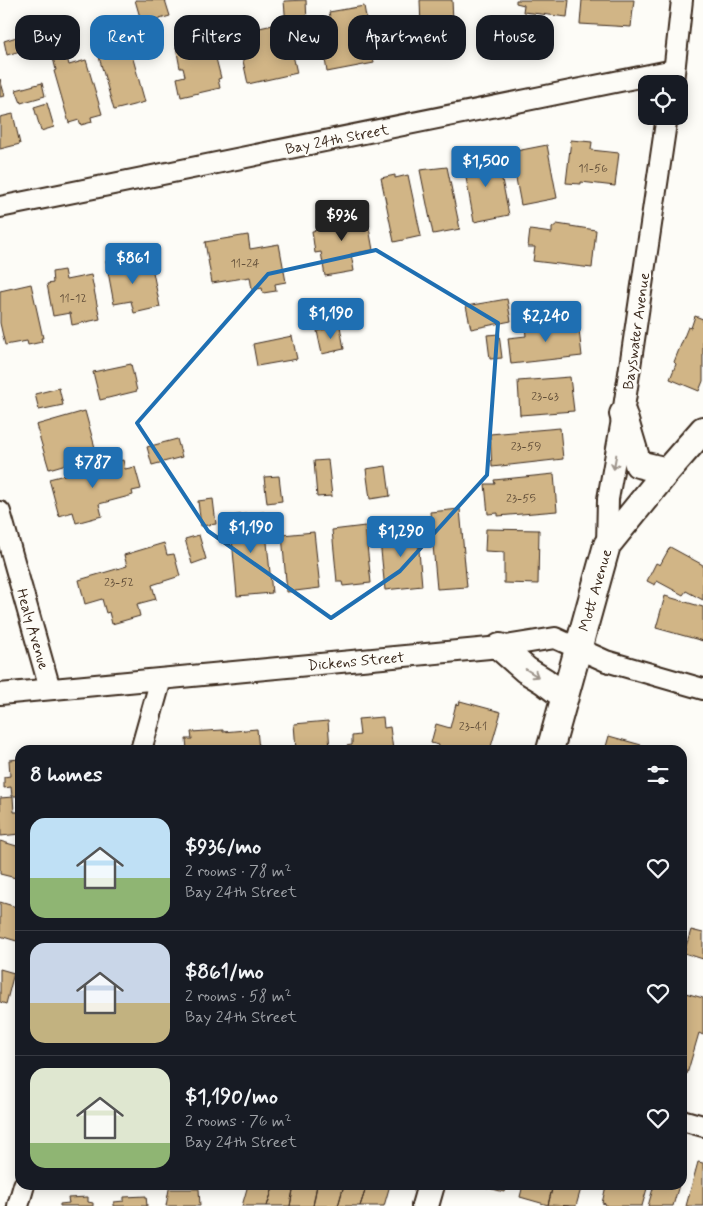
<!DOCTYPE html>
<html lang="en">
<head>
<meta charset="utf-8">
<style>
	body { margin:0; font-family:Mynerve,sans-serif; background:#242831; color:#f1f3f6; height:100vh; display:flex; flex-direction:column; font-size:19px; white-space:nowrap }
	* { box-sizing:border-box; margin:0 }
	p { font-size:16px; color:#9ea1a6 }
	.icon { flex:none; width:28px; height:28px; fill:none; stroke:currentColor; stroke-width:2; stroke-linecap:round; stroke-linejoin:round }
	.map { position:relative; flex:1; overflow:hidden }
	.details { position:absolute; left:15px; top:745px; width:672px; height:445px; display:flex; flex-direction:column; background:#171b24; border-radius:15px; box-shadow:0 2px 12px #0003 }
	.details>* { flex:none }
	.hud { position:absolute; left:15px; top:15px; width:674px; height:45px; display:flex; gap:10px }
	.controls { position:absolute; left:638px; top:75px; display:grid; gap:10px }
	.controls a { display:grid; place-items:center; width:50px; height:50px; border-radius:10px; background:#171b24; box-shadow:0 2px 12px #0003; font-size:25px }
	.price { position:absolute; translate:-50% -42px; padding:0 11px; border-radius:5px; background:#1f6fb2; color:#fff; font-size:16px; line-height:32px; filter:drop-shadow(0 1px 2px #0008) }
	.price::after { content:''; position:absolute; left:50%; top:30px; width:15px; height:11px; margin-left:-8px; background:inherit; clip-path:polygon(0 0,100% 0,50% 100%) }
	.price.selected { background:#222; color:#fff }
	ul { padding:0; list-style:none }
	li { display:flex; align-items:center; gap:15px; height:125px; padding:0 15px }
	li+li { border-top:1px solid #363941 }
	li span { display:grid; place-items:center; flex:none; width:140px; height:100px; border-radius:15px; color:#555 }
	li>.icon { margin-inline-start:auto }
	span .icon { width:60px; height:60px; fill:#fffc; stroke-width:1 }
	li b { font-size:21px }
	h2 { display:flex; justify-content:space-between; align-items:center; height:60px; padding:0 15px; font-size:21px }
	.chip { padding:0 18px; border-radius:15px; background:#171b24; box-shadow:0 2px 12px #0003; font-size:18px; line-height:45px }
	.chip.selected { background:#1f6fb2; color:#fff }
	.map>svg:first-child { display:block }
</style>
</head>
<body>
<div class="map">
<svg width="703" height="1206" viewBox="0 0 703 1206">
	<rect width="100%" height="100%" fill="#fdfcf7"/>
	<filter id="ink" filterUnits="userSpaceOnUse"><feTurbulence type="fractalNoise" baseFrequency=".02" numOctaves="2"/><feDisplacementMap in="SourceGraphic" scale="10" xChannelSelector="R" yChannelSelector="G"/><feConvolveMatrix kernelMatrix="1 2 1 2 8 2 1 2 1" color-interpolation-filters="sRGB"/></filter>
	<g filter="url(#ink)">
		<!-- building -->
		<path fill="#d1b586" stroke="#3b2a1e" d="M135 0H165L170 16 142 24Z
			M306 0 307 23 286 25 284 1Z
			M420 0H452L454 43H451V55L422 56Z
			M516 0H569L567 17 523 12 524 5 516 3Z
			M582 0H634L631 27 580 24Z
			M364 6 374 63 327 72 325 59H323L319 34 333 31 329 12Z
			M40 22 48 44 35 49 27 26Z
			M206 22 210 40 211 39 221 78 218 79 220 88 181 97 177 78 185 76 183 68H180L176 47 188 44 184 27Z
			M273 25 274 30 287 28 297 73 248 84 237 33Z
			M26 34 30 48 7 55 4 41Z
			M130 48 145 102 114 110 99 57Z
			M66 54 69 65 86 60 102 114 91 117 92 122 81 125 79 120 69 123 54 71 56 70 53 58Z
			M0 79 5 96 0 97Z
			M42 83 45 96 21 103 16 90Z
			M47 103 54 127 41 131 34 107Z
			M13 114 20 144 0 149V117Z
			M571 140 592 142 591 150 619 153 615 186 581 182V184L566 183Z
			M547 145 557 198 521 205 511 152Z
			M497 154 509 215 474 222 463 161Z
			M447 167 460 229 433 234 420 170Z
			M395 175V178L408 175 421 236 394 242 381 178Z
			M362 209 365 228H369L373 250 351 254 354 271 325 276 321 252 315 253 312 231 324 229 323 222 341 219 340 212Z
			M557 224 596 230 592 268 533 261 535 247H528L530 230 552 233V228Z
			M248 235 250 249 279 244 286 282 275 284 276 291 263 293 262 288 252 290 250 277 212 283 205 242Z
			M124 258 126 267 151 262 160 307 134 313 131 301 114 304 106 261Z
			M64 270 66 280 91 275 100 319 72 325 70 313 53 316 47 284 53 283 52 272Z
			M31 284 43 338H41L42 342 28 345 27 341 5 345 0 323V291Z
			M507 299 511 321 471 329 466 306Z
			M695 316 703 319V381L699 391 670 379 676 364 674 362 688 327 691 328Z
			M578 321 582 356 511 364 508 338 526 336 525 327Z
			M340 326 344 349 322 354 317 331Z
			M499 334 502 358 490 359 487 335Z
			M292 336 297 359 257 366 253 344Z
			M131 364 137 391 100 400 93 372Z
			M570 377 574 411 520 415 518 381Z
			M59 388 63 405 39 410 35 394Z
			M85 411 97 455 49 469 36 425Z
			M560 428 563 459 492 467 490 434Z
			M177 439 182 457 152 465 147 447Z
			M123 460 125 469 135 467 141 489 132 491 133 495 99 504 102 516 76 523 73 512 59 516 49 479Z
			M328 460 332 496 317 497 314 461Z
			M386 466 390 496 370 499 366 469Z
			M554 474 557 511 498 516V513L488 514 485 484H495L494 480Z
			M279 476 282 501 267 503 264 477Z
			M213 499 216 524 201 526 198 501Z
			M460 509 467 587 437 589 430 512Z
			M264 512 272 593 237 596 230 516Z
			M365 526 371 583 343 586 342 582H337L332 530Z
			M417 527 422 586 385 590 379 531Z
			M486 529 539 530 538 584 504 583V552L485 551Z
			M314 532 320 588 287 592 282 535Z
			M199 535 206 559 192 564 185 539Z
			M164 543 167 555 174 554 180 576 152 585 156 599 137 604 140 616 112 624 109 612 106 613 102 599 85 604 79 580 127 566 124 555Z
			M670 547 703 565V600L686 591 683 595 657 581 655 585 647 581 656 563 660 565Z
			M665 596 703 607V641L656 628Z
			M460 701 501 712 490 750H438L439 745 431 743 436 724 450 728 456 704 459 705Z
			M383 717 384 728 390 727 393 750H346V746L352 745V736L360 735 358 719Z
			M328 721 330 750H296L294 724Z
			M257 729 259 750H179L187 749 186 739H192L191 732 223 730V732Z
			M609 736 659 750H605Z
			M65 747V750H32Z
			M20 759V799L18 800V796H12L11 787 4 788V777L10 776 9 760Z
			M13 797 14 812H20V834L1 836 0 798Z
			M0 841 20 847V879L0 874Z
			M0 902 20 908V942L0 936Z
			M691 930 703 933V959L684 953Z
			M0 969 14 973 6 1004 0 1002Z
			M682 992 703 998V1035L699 1033 687 1074 682 1073Z
			M698 1162 703 1163V1206H686Z
			M248 1185H274L267 1206H242Z
			M274 1185H294L290 1206H267Z
			M294 1185H317L313 1206H290Z
			M317 1185H344L338 1206H313Z
			M344 1185H367L360 1206H338Z
			M367 1185H390L384 1206H360Z
			M477 1185H506L504 1192Z
			M523 1185H553L548 1205 520 1197Z
			M553 1185H582L576 1206 548 1205Z
			M601 1185H648L642 1206H605L606 1204 602 1203 606 1186Z
			M654 1185H679L673 1206H648Z
			M169 1189H199L200 1206H166Z
			M146 1196 147 1206H114V1202L124 1201V1197Z
			M88 1197V1202L93 1203V1206H60V1204L69 1203 68 1198Z"/>
		<g fill="none" stroke-linecap="round" stroke-linejoin="round">
			<!-- minor casing -->
			<g stroke="#3b2a1e" stroke-width="24">
				<path id="minor" d="M673 82 682 0
					M0 207 674 70
					M0 512 50 689
					M607 545 608 499 623 414 667 116
					M0 694 500 647 555 638 606 661 703 689
					M141 750 161 679
					M682 1120 703 1126
					M18 1206 24 1185"/>
			</g>
			<!-- tertiary casing -->
			<g stroke="#3b2a1e" stroke-width="30">
				<path id="tertiary" d="M623 414 638 464 667 471
					M500 647 526 670 544 681 565 697
					M550 750 607 545 667 471 703 430
					M425 1206 431 1185"/>
			</g>
			<!-- minor -->
			<use href="#minor" stroke="#fdfcf7" stroke-width="20"/>
			<!-- tertiary -->
			<use href="#tertiary" stroke="#fdfcf7" stroke-width="26"/>
		</g>
		<!-- one-way arrows -->
		<defs><path id="oneway-shaft" d="M-6 0H5M1.5-3L5.5 0L1.5 3" fill="none" stroke-width="1.6" stroke-linecap="round" stroke-linejoin="round" transform="scale(1.25)"/></defs>
		<g stroke="#9c938a">
			<use href="#oneway-shaft" transform="translate(615 462) rotate(100)"/>
			<use href="#oneway-shaft" transform="translate(532 673) rotate(32)"/>
		</g>
	</g>
	<!-- marked area -->
	<path fill="none" stroke="#1f6fb2" stroke-width="4" stroke-linejoin="round" d="M376 250 498 323 487 475 400 571 331 618 208 531 137 423 268 274Z"/>
	<g text-anchor="middle" stroke-width="4" stroke-linejoin="round" paint-order="stroke">
		<!-- number labels -->
		<g font-size="12" fill="#604d38">
			<text x="593" y="172">11-56</text>
			<text x="245" y="267">11-24</text>
			<text x="73" y="302">11-12</text>
			<text x="545" y="400">23-63</text>
			<text x="526" y="450">23-59</text>
			<text x="521" y="502">23-55</text>
			<text x="119" y="586">23-52</text>
			<text x="473" y="730">23-41</text>
		</g>
		<!-- street labels -->
		<g font-size="15" fill="#3b2a1e" stroke="#fdfcf7">
			<text transform="translate(337 139) rotate(-11)" y="5">Bay 24th Street</text>
			<text transform="translate(636 331) rotate(-82)" y="5">Bayswater Avenue</text>
			<text transform="translate(595 590) rotate(-74)" y="5">Mott Avenue</text>
			<text transform="translate(33 629) rotate(74)" y="5">Healy Avenue</text>
			<text transform="translate(356 661) rotate(-5)" y="5">Dickens Street</text>
		</g>
	</g>
</svg>
<div class="controls">
<a><svg class="icon" aria-label="locate" viewBox="0 0 24 24"><circle cx="12" cy="12" r="6"/><path d="M12 2v4M12 18v4M2 12h4M18 12h4"/></svg></a>
</div>
<b class="price" style="left:486px;top:188px">$1,500</b>
<b class="price selected" style="left:342px;top:242px">$936</b>
<b class="price" style="left:133px;top:285px">$861</b>
<b class="price" style="left:331px;top:340px">$1,190</b>
<b class="price" style="left:546px;top:343px">$2,240</b>
<b class="price" style="left:93px;top:489px">$787</b>
<b class="price" style="left:251px;top:554px">$1,190</b>
<b class="price" style="left:401px;top:558px">$1,290</b>
<div class="hud">
<a class="chip">Buy</a>
<a class="chip selected">Rent</a>
<a class="chip">Filters</a>
<a class="chip">New</a>
<a class="chip">Apartment</a>
<a class="chip">House</a>
</div>
<section class="details">
<h2>8 homes<svg class="icon" aria-label="filters" viewBox="0 0 24 24"><path d="M4 7h16M4 17h16"/><circle cx="9" cy="7" r="2"/><circle cx="15" cy="17" r="2"/></svg></h2>
<ul>
<li><span style="background:linear-gradient(#bfe0f5 60%,#8fb573 0)"><svg class="icon" aria-label="home" viewBox="0 0 24 24"><path d="M3 11l9-7 9 7M6 9v11h12V9"/></svg></span><div><b>$936/mo</b><p>2 rooms · 78 m²</p><p>Bay 24th Street</p></div><svg class="icon" aria-label="heart" viewBox="0 0 24 24"><path d="M12 20l-8-8c-3-5 5-10 8-4 3-6 11-1 8 4z"/></svg></li>
<li><span style="background:linear-gradient(#c9d6e8 60%,#c2b280 0)"><svg class="icon" aria-label="home" viewBox="0 0 24 24"><path d="M3 11l9-7 9 7M6 9v11h12V9"/></svg></span><div><b>$861/mo</b><p>2 rooms · 58 m²</p><p>Bay 24th Street</p></div><svg class="icon" aria-label="heart" viewBox="0 0 24 24"><path d="M12 20l-8-8c-3-5 5-10 8-4 3-6 11-1 8 4z"/></svg></li>
<li><span style="background:linear-gradient(#dfe7d0 75%,#8fb573 0)"><svg class="icon" aria-label="home" viewBox="0 0 24 24"><path d="M3 11l9-7 9 7M6 9v11h12V9"/></svg></span><div><b>$1,190/mo</b><p>2 rooms · 76 m²</p><p>Bay 24th Street</p></div><svg class="icon" aria-label="heart" viewBox="0 0 24 24"><path d="M12 20l-8-8c-3-5 5-10 8-4 3-6 11-1 8 4z"/></svg></li>
</ul>
</section>
</div>
</body>
</html>
